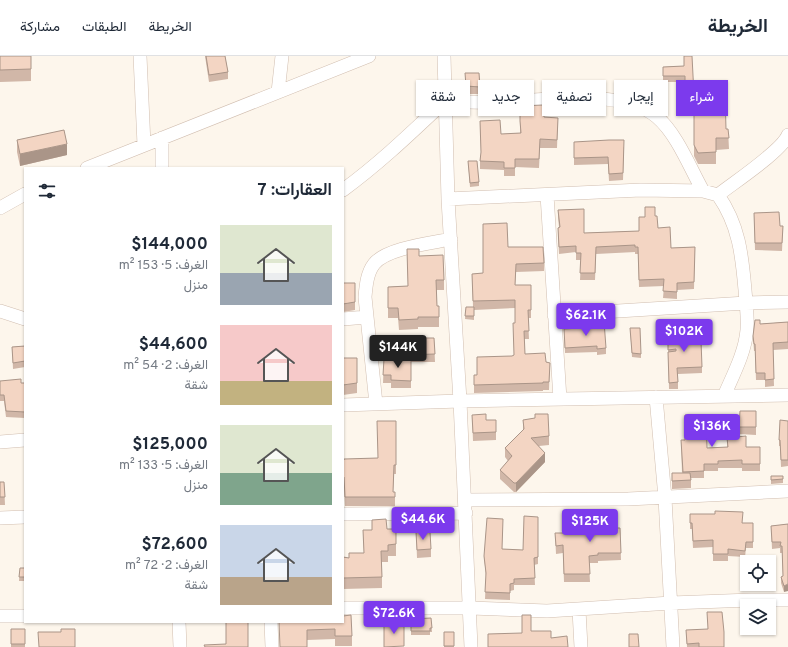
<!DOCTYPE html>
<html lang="ar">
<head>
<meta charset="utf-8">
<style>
	body { margin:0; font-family:Overpass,Vazirmatn,sans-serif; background:#f2f2f3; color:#1f2937; direction:rtl; height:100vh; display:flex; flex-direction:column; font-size:15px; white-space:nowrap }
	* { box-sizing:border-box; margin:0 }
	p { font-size:13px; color:#747a83 }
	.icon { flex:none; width:22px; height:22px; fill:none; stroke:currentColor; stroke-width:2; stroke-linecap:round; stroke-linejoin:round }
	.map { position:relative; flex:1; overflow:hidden; direction:ltr }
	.panel { position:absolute; left:24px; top:111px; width:320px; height:456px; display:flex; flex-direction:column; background:#fff; border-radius:0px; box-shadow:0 1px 3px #0004; direction:rtl }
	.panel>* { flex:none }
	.guide { position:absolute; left:356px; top:24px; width:372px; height:36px; direction:rtl; display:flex; gap:8px }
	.tools { position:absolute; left:740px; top:499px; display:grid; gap:8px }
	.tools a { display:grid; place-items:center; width:36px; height:36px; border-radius:0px; background:#fff; box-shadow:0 1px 3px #0004; font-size:20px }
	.price { position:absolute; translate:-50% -34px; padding:0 9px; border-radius:4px; background:#7c3aed; color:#fff; font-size:13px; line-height:26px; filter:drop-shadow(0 1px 2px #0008) }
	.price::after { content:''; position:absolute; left:50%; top:24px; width:12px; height:9px; margin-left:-6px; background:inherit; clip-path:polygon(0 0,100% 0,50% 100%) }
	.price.current { background:#222; color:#fff }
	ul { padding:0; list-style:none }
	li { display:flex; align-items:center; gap:12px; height:100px; padding:0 12px }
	li span { display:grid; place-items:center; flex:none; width:112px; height:80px; border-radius:0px; color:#555 }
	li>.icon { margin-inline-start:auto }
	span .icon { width:48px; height:48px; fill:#fffc; stroke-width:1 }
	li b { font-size:17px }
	h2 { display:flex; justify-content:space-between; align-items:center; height:48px; padding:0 12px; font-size:17px }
	.chip { padding:0 14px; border-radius:0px; background:#fff; box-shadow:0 1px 3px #0004; font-size:14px; line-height:36px }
	.chip.current { background:#7c3aed; color:#fff }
	header { display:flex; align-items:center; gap:24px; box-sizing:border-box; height:56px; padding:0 20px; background:#fff; border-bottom:1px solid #e0e1e3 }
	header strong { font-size:19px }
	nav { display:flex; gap:22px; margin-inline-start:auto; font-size:14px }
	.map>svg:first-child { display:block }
</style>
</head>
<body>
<header>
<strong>الخريطة</strong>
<nav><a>الخريطة</a><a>الطبقات</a><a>مشاركة</a></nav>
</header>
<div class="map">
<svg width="788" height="591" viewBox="0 0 788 591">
	<rect width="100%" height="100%" fill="#fdf6ec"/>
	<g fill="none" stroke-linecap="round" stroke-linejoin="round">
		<!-- minor casing -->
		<g stroke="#d1beb0" stroke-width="14">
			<path id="minor" d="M140 0 144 89
				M444 0 448 143 460 345 471 591
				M278 36 282 0
				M162 82V112
				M87 112 369 0
				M343 134C380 107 412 76 445 45 464 46 484 47 503 46 545 44 623 32 657 61 677 78 690 112 703 135
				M547 139 560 343
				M718 139C733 127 782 95 788 79
				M448 143 641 134 703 135 718 139C739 169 742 199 745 234 746 247 748 261 747 274 745 297 733 319 724 340
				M0 152 25 138
				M0 255 25 263
				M554 259 746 247 788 246
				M343 263 367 261
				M656 341 665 442 673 591
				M376 348 365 241C366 230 367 217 374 208 386 192 432 187 451 183
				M343 349 460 345 788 339
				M0 386 25 384
				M465 444 628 443 788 435
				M343 458 466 457
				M0 462 25 461
				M343 552H471L547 555 671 547 751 544H788
				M579 554 581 591
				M0 560H25
				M179 566 180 591
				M271 566 272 591"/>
		</g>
		<!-- minor -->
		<use href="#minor" stroke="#fff" stroke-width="13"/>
	</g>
	<!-- wall -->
	<path fill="#d1b7a8" d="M0 0H31V25L0 26Z
		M205 0H225L228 16V23L209 26Z
		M684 10 694 39 726 73H728L729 93 716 94V108H698L694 100V46L685 47V26H663V11Z
		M465 17H479L480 38H466Z
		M544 61 558 62 557 92H540L539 112 515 111V120H504V114L480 113V105L481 98 480 65 501 78 520 77V65Z
		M17 84 67 99 20 110 17 96Z
		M574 86 624 91 623 124 609 125 608 108 574 109Z
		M468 105 479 126V130L470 131Z
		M558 154 584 177 639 175 655 160 658 172 671 192 695 191 694 233 677 234V243L663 242 664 230 639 231 638 198H635V196L596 198 595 224H580L581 204H576V196L559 198 558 178V172L559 171 558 161Z
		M754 157 780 170H783L782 195 755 194Z
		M508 191 544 207V215L516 216 515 229H531V262H528L529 283H524L525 298 546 306 550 307 549 334H543V335L474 337V319H477L514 299 515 267V252L474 254V264L465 263 466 251H473L472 218 483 217Z
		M407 193 419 200 444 224V234H437V250H439V271H418V273L399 274 398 262H388V231L408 230Z
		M343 227H355V254L343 256Z
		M788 266V293L773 294 774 330 765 331V324H756L755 295H754L753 280 760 268Z
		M630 272 641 298V302L632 301Z
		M564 273 606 292V298L597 299V296L565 297Z
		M674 275 699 286 702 311V317L678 318V333H669L668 284 674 283Z
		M434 282 435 306H411V332H391V327H383L384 303H405V286H411Z
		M25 287V311L13 313 12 291 25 290Z
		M343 302H357V337L343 339Z
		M0 325 21 327H25V362L6 361 4 345H0Z
		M740 355H756V379L739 378Z
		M472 359 486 364H496V384L473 385Z
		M523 364 549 380V389L539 390 545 406 516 436H514L500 423V414L508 405 505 401V392L523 374Z
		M396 365V418H394L393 436H395V450H345L344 430H343V404L378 402Z
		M788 365V410L781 411 780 390H779V384Z
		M727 382 746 391H760V415H742V412H718V415H704V422H691V432L672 433V417H682L681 384 707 392 727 391Z
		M771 420H783V427L771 428Z
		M0 426H4L5 449H0Z
		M690 458 743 467H753V492H746L745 501 728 500V505H713V491L693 492 692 473H690Z
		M538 461V508L534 509 535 529H514V534L510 535V544L485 543 486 521 484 500 502 493 523 494Z
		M372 464 387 473H396V500H388V506H382V532L343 533V501L349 502 364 497 363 474H372Z
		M788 468 784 536 781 527V521L783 520 782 497H780V492L772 493 771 470Z
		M614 472H620L621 504 598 505V507H589L590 526H564L563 497 556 498 555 477H588Z
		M416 476 431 493V501L417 502Z
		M20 512H25V525H19Z
		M431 562 432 576H430V579H411V563Z
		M279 566H343L352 580V590H335V583L307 584Z
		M11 573H25V591H11Z
		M686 574 724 591H687Z
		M444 576H454V591H444Z"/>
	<!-- shaded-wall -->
	<path fill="#aa9588" d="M67 88V99L20 110V98Z
		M545 397V406L516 436V427Z
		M788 528V535L784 536V530Z"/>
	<!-- building -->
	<path fill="#f3d5c3" stroke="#aa9588" d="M0 0H31V13L0 14Z
		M206 0H225L228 16 209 19Z
		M684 0H692L694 39V40L685 41V20H663V11L684 10Z
		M465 17H479L480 31 466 30Z
		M725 38 726 73H728L729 82H716V96L698 97 694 89V39Z
		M543 49 544 61 558 62 557 84 540 83 539 103H515V112H504V106L480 105 481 96 480 65 500 64 501 78 521 77 520 65V50Z
		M64 74 67 88 20 98 17 84Z
		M609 84H624L623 117 609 118 608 101 574 102V86Z
		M468 105H477L479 126 470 127Z
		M645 151H655V160H657L658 172 670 171 671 192 695 191 694 226 677 227V236L663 235 664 223 639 224 638 191H635V189L596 191 595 217H580L581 197H576V190L559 191 558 172 560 171 558 154 584 153V177L639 175V161H645Z
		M779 156 780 170H783L782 187H755L754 157Z
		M507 167 508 191H543L544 207 516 208 515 229H531V254H528L529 275H524L525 298 545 297 546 306 550 307 549 326H543V327L474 329V319H477V301L512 300 514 299 513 267H515V244L473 245 472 218 483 217V168Z
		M407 193H419V200L443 199 444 224H436L437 250H439V261H418V263L399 264 398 252H388V231L408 230Z
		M343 227H355V246L343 248Z
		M466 251H474V260H465Z
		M755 264H760V268L788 266V286L773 287 774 323 765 324V317H756L755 288H754L753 280Z
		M596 265H604L606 292 597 293V290L565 292 564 273 596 271Z
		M630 272H640L641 298 632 297Z
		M699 274V286L701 285 702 311 677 312 678 326 669 327 668 296 676 295V293L668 294V284L674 283V275Z
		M411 282H434L435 298 405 299V286H411Z
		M25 290V305L13 307 12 291Z
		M343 302H357V327L343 329Z
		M384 303H411V325L391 324V319H383Z
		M21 323V327H25V356L6 355 4 339H0V325Z
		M740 355H756V371H739Z
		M486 358V364H496V376L473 377 472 359Z
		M535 358H548L549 380 531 382 545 397 516 427H514L500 414 512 400 505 392 524 373 523 364 535 362Z
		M685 359H706L707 392 728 391 727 382 746 380V391H760V408H742V404L718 405V408H704V415L683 416 681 384H685Z
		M780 364 788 365V404H781L780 384H779Z
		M377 365H396V409H394L393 436H395V441H345L344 421 343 422V404H344V403L378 402Z
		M672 417H690L691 424 672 425Z
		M771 420H783V423L771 424Z
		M0 426H4L5 441H0Z
		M614 455V472H620L621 497H598V499L589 500 590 518H564L563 489 556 490 555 477H588V456Z
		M715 455 743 456 742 467H753V486H746L745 495 728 493V498H713V484L693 485 692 467H690V458H715Z
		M524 460 538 461V501L534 502 535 522 514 523V527L510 528V537L485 536 486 517 484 500 487 462 503 463 502 493 523 494Z
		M386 463 387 473H396V488L388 489V495H381L382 521 343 522V501L349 502V497H364L363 474H372V464Z
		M788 468V528L784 530 781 521 783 520 782 490H780L781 486H772L771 470Z
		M416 476H430L431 493 417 494Z
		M20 512H25V521H19Z
		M707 556H722L724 576V591H699V587L687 588 686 574 708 573Z
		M351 559 352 580H335V573L307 574V591H280L279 566H343V560Z
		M522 559H531V575H551V582L567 580 568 591H488V578L522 577Z
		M431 562 432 572H430V575H411V563Z
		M226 566H248V591H205L204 589 226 588Z
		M384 567H404V590L384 591Z
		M11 573H25V588H11Z
		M61 573H75V591H39L38 576H61Z
		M444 576H454V590H444Z
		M629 578H638L639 591H629Z"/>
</svg>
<div class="tools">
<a><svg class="icon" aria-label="locate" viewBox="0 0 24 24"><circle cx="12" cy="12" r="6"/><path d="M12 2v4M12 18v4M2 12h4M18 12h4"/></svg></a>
<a><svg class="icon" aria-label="layers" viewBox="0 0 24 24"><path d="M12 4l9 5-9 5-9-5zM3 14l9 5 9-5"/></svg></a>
</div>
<b class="price" style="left:586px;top:281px">$62.1K</b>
<b class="price" style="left:684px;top:297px">$102K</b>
<b class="price current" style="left:398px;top:313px">$144K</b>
<b class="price" style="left:712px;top:392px">$136K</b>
<b class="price" style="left:423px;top:485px">$44.6K</b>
<b class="price" style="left:590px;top:487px">$125K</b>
<b class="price" style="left:394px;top:579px">$72.6K</b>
<div class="guide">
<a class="chip current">شراء</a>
<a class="chip">إيجار</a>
<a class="chip">تصفية</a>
<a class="chip">جديد</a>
<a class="chip">شقة</a>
</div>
<section class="panel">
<h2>العقارات: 7<svg class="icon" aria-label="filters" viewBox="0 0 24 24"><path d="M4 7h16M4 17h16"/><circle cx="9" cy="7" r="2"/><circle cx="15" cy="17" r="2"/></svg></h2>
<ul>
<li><span style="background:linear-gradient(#dfe7d0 60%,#9aa5b1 0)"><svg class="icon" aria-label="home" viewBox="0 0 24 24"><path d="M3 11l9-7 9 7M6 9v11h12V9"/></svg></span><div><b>$144,000</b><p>الغرف: 5 · 153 m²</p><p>منزل</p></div></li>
<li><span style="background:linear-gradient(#f6c9c9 70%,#c2b280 0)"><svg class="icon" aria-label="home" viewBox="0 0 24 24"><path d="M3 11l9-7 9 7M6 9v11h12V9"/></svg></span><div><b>$44,600</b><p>الغرف: 2 · 54 m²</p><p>شقة</p></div></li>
<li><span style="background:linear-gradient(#dfe7d0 60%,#7fa58c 0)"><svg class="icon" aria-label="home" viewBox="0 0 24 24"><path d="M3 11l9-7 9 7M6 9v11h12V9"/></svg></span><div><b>$125,000</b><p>الغرف: 5 · 133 m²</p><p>منزل</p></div></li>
<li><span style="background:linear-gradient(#c9d6e8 65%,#b9a48a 0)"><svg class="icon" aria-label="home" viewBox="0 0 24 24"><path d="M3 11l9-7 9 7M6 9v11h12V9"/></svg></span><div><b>$72,600</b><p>الغرف: 2 · 72 m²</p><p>شقة</p></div></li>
</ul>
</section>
</div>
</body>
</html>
